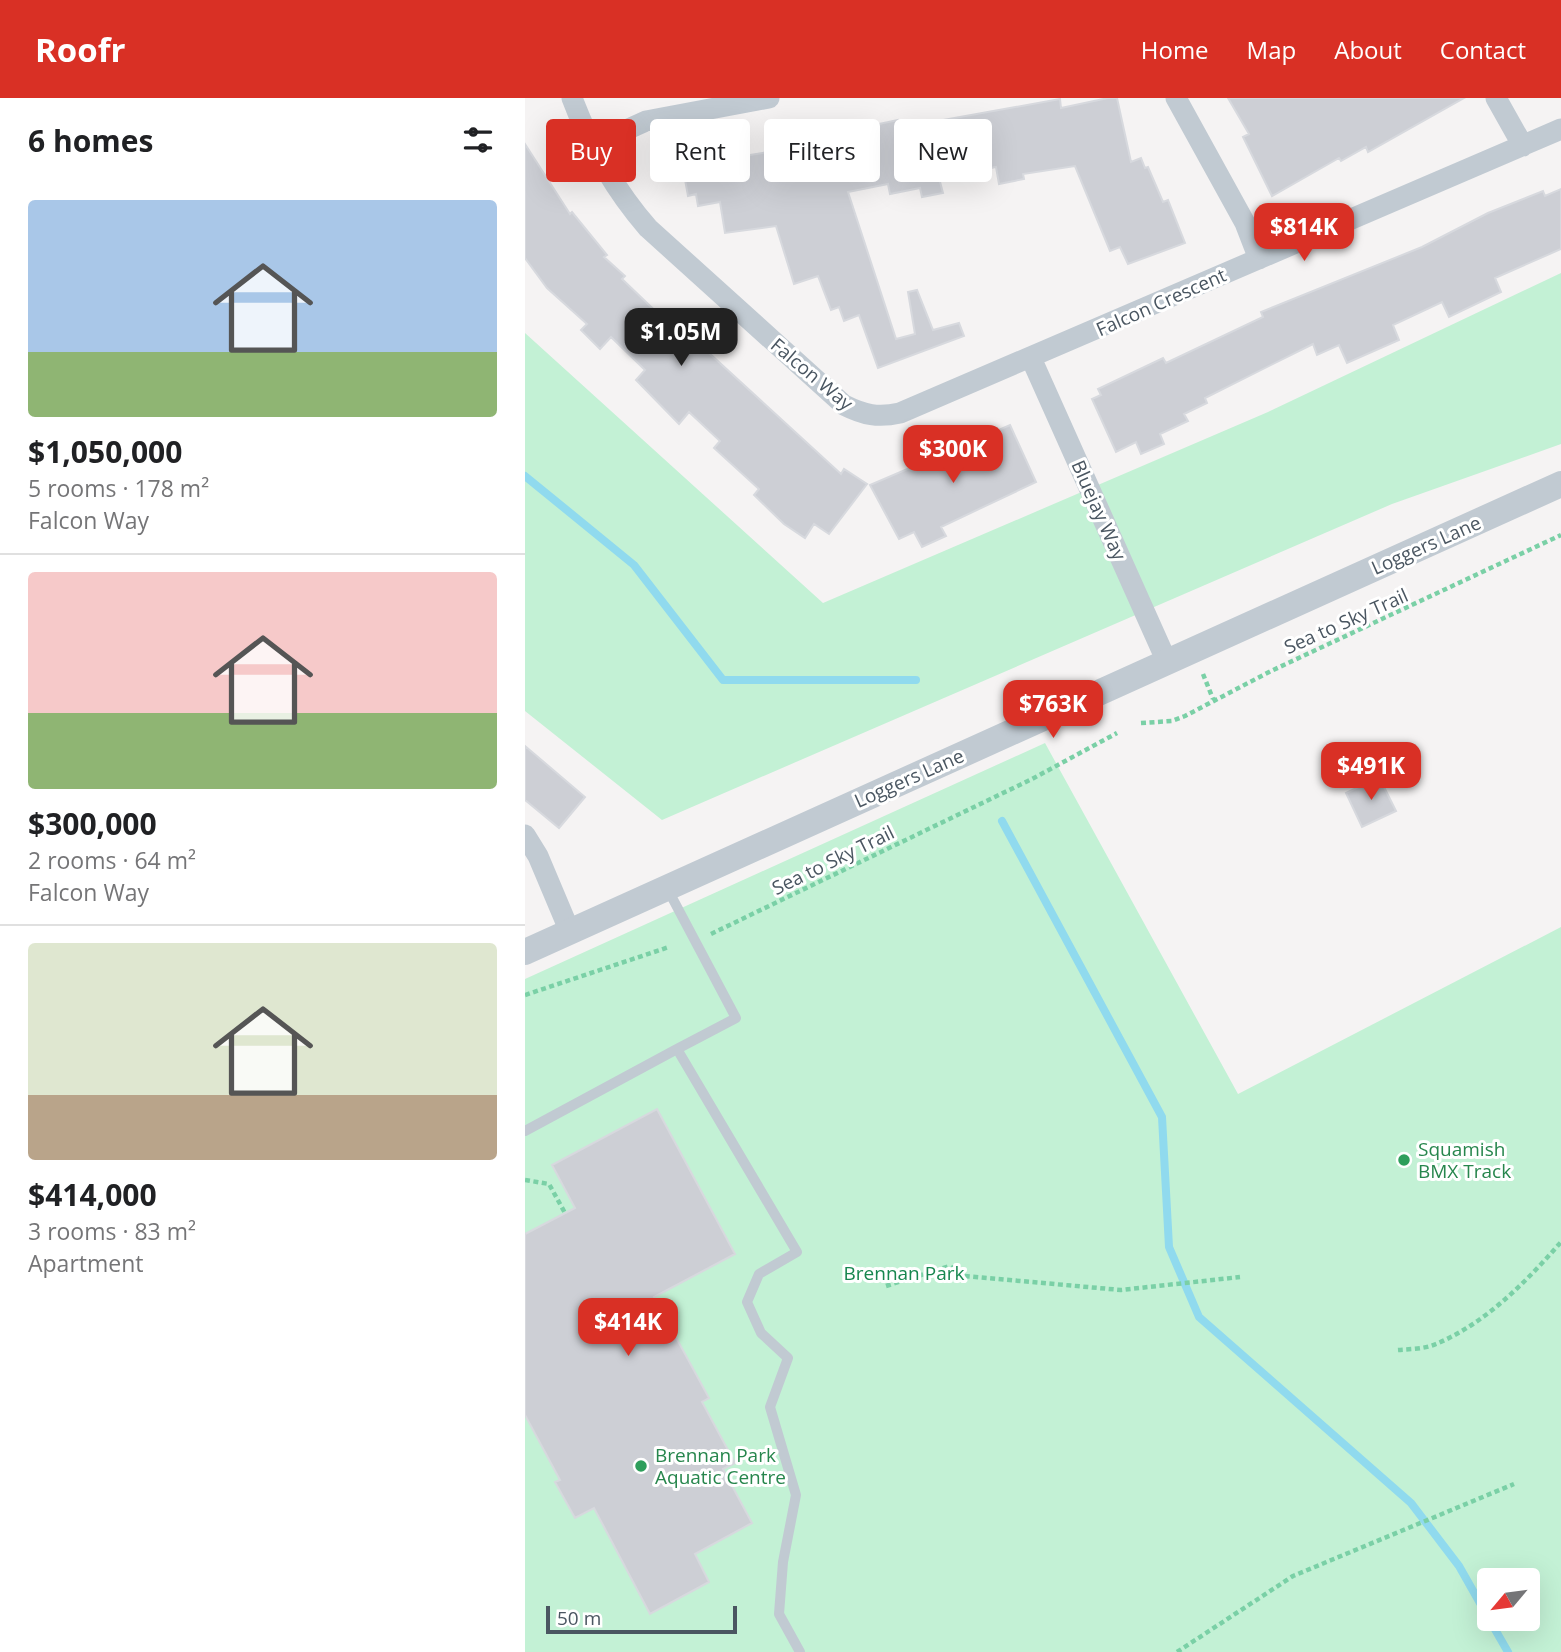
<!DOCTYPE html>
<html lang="en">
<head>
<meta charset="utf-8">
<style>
	body { margin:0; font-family:"Open Sans",sans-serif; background:#f6f6f6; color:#202124; height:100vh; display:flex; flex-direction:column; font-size:26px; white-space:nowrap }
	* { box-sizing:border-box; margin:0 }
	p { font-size:23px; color:#757577 }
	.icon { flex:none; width:38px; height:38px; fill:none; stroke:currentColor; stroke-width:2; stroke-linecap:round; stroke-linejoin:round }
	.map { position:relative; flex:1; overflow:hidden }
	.drawer { display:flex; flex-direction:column; background:#fff; width:525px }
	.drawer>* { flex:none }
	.top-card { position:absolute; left:21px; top:21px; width:665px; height:63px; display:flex; gap:14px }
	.needle { width:46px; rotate:241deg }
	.fabs { position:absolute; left:952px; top:1470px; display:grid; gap:14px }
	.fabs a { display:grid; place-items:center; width:63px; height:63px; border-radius:7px; background:#fff; box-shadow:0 7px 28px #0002; font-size:35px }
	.scale { position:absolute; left:21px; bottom:18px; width:191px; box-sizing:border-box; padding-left:7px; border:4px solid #4a5661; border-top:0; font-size:19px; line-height:24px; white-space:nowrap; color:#4a5661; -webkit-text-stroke:5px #fff; paint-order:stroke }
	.price { position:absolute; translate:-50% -60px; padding:0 16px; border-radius:14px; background:#d93025; color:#fff; font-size:23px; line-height:46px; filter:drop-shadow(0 2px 4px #0008) }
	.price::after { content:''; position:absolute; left:50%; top:42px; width:21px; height:16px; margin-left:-10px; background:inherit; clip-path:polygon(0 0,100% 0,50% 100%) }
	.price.active { background:#222; color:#fff }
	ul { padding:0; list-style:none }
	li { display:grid; align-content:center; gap:14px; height:371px; padding:0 28px }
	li+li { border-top:2px solid #e0e0e0 }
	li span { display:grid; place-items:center; height:217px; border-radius:7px; color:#555 }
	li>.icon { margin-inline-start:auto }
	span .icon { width:126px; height:126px; fill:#fffc; stroke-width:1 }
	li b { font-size:30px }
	h2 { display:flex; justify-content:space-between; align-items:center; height:84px; padding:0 28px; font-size:30px }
	.pill { padding:0 24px; border-radius:7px; background:#fff; box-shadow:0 7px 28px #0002; font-size:24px; line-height:63px }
	.pill.active { background:#d93025; color:#fff }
	header { display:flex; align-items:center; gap:42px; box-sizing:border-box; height:98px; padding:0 35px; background:#d93025; color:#fff }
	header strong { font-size:33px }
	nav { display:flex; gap:38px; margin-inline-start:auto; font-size:24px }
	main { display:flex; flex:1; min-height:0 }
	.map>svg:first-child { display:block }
</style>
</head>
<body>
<header>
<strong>Roofr</strong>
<nav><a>Home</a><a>Map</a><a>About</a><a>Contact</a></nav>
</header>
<main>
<section class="drawer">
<h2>6 homes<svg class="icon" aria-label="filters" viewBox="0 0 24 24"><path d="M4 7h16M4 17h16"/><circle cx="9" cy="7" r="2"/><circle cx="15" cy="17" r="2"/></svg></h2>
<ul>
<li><span style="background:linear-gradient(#a9c7e8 70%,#8fb573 0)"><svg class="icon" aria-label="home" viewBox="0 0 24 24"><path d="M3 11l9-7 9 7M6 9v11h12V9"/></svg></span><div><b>$1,050,000</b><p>5 rooms · 178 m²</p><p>Falcon Way</p></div></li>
<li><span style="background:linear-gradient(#f6c9c9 65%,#8fb573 0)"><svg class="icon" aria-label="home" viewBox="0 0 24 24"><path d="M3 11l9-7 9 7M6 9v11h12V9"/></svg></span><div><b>$300,000</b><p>2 rooms · 64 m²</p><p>Falcon Way</p></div></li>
<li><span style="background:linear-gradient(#dfe7d0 70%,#b9a48a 0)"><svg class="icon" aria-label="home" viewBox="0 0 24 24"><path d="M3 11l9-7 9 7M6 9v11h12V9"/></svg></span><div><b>$414,000</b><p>3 rooms · 83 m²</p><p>Apartment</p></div></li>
</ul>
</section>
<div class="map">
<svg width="1036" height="1554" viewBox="0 0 1036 1554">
	<rect width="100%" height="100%" fill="#f5f3f3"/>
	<!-- green -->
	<path fill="#c3f1d5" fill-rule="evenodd" d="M1036 175V346L867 406 137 722 0 613V235L298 505 743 314Z
		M520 645 713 996 1036 829V1554H0V881ZM964 1482H1003V1521H964Z"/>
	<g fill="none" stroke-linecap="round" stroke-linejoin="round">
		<!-- stream -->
		<path stroke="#90daee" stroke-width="8" d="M0 378 109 467 198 582H391
			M477 723 637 1019 644 1149 674 1219 886 1405 934 1468 964 1521
			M964 1521 983 1554"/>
	</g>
	<!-- building -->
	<path fill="#cdcfd5" stroke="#d7d9de" stroke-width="2" d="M583 0H592L606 64 616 60 620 70 623 69 638 104 643 102 660 145 603 166 595 149 585 153 550 68 498 76 499 81 474 86 471 69 414 80 418 95 397 99 395 90 365 96 363 86 323 94 371 241 390 236 383 194 392 192 408 232 434 225 439 238 353 270 334 217 319 223 314 209 306 212 293 178 269 186 251 128 200 135 195 104 173 108 171 96 163 98 157 65 186 59 187 63 243 54V50L262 47V50L350 33 349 27 373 22 374 30 535 1 536 10Z
		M703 0H939L843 54 841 49 816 63 814 60 747 98 718 39 724 36Z
		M0 46 45 116 47 114 82 157 79 159 100 178 97 181 144 226 148 222 316 376 319 371 342 386 304 436 289 426 280 440 259 426 229 397 234 391 189 350 195 343 164 314 154 326 111 282 120 272 86 239 75 251 56 232 62 226 22 190 0 160Z
		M1036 91V151L970 180 976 194 924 219 917 204 868 227 874 242 822 265 814 247 792 257 788 246 680 300 682 305 659 316 663 323 635 336 639 346 616 356 611 344 591 354 567 301 576 297 573 291 638 260 641 265 738 219 736 214 897 149 963 115 1018 93 1020 98Z
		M485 327 511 384 416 429 421 438 397 449 389 434 374 441 345 387Z
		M0 648 60 699 34 730 0 702Z
		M854 679 871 713 837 729 821 695Z
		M132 1011 210 1156 129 1199 184 1300 177 1304 210 1365 198 1371 227 1425 170 1456 184 1484 125 1516 69 1410 50 1420 30 1384 35 1382 0 1317V1136L50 1110 27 1067Z"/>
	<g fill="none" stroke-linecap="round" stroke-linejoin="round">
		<!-- path -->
		<path stroke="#7ad0a6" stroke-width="4.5" stroke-dasharray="5 3.5" stroke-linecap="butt" d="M678 576 688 601
			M616 625 647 623 660 618 746 573 1036 437
			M186 836 507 681 592 635
			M0 897 144 849
			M0 1082 24 1086 40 1115
			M361 1188 425 1168 439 1178 596 1192 715 1179
			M873 1252C885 1251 900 1251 911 1246 961 1225 1001 1184 1036 1144
			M652 1554 768 1478 989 1386"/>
		<!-- service -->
		<path stroke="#c1cad2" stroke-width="10" d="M142 790 211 920 152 951 272 1154 234 1176 222 1204 236 1235 263 1260 245 1309 271 1397 258 1464 254 1516 275 1554
			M0 1033 152 951"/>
		<!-- minor -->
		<path stroke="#c1cad2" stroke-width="21" d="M47 0C65 48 90 92 123 130L319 307C339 317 353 320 375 315L1036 31
			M651 0 720 125 734 161
			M971 0 998 48
			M68 47 121 23 244 0
			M506 260 642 564
			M0 737 13 758 45 834"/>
		<!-- tertiary -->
		<path stroke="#c1cad2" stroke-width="26" d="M0 854 1036 386"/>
	</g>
	<!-- markers -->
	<g fill="#2e9e5b" stroke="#fff" stroke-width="2.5">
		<circle cx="879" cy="1062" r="7"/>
		<circle cx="116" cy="1368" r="7"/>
	</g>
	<g text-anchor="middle" stroke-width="6" stroke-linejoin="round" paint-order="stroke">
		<!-- street labels -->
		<g font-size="19" fill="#4a5661" stroke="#fff">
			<text transform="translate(636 204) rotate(-24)" y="7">Falcon Crescent</text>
			<text transform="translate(287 276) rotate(40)" y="7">Falcon Way</text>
			<text transform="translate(574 412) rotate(66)" y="7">Bluejay Way</text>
			<text transform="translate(901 447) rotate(-24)" y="7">Loggers Lane</text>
			<text transform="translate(821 523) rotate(-24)" y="7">Sea to Sky Trail</text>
			<text transform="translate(384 680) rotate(-24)" y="7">Loggers Lane</text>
			<text transform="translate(308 762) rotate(-26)" y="7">Sea to Sky Trail</text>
		</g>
		<!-- leisure labels -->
		<g font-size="19" fill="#27864d" stroke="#fff" text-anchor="start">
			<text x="893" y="1058">Squamish<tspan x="893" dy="22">BMX Track</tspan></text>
			<text x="130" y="1364">Brennan Park<tspan x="130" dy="22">Aquatic Centre</tspan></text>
		</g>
		<!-- park labels -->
		<g font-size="19" fill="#17864f" stroke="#fff">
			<text x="379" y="1182">Brennan Park</text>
		</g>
	</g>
</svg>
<div class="fabs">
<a><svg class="needle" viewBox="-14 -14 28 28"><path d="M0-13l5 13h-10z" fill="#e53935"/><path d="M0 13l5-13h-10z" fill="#757577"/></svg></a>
</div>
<div class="scale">50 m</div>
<b class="price" style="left:779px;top:165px">$814K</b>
<b class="price active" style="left:156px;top:270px">$1.05M</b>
<b class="price" style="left:428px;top:387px">$300K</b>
<b class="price" style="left:528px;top:642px">$763K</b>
<b class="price" style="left:846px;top:704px">$491K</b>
<b class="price" style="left:103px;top:1260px">$414K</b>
<div class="top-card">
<a class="pill active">Buy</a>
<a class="pill">Rent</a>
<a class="pill">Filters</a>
<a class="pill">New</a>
</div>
</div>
</main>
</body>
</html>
